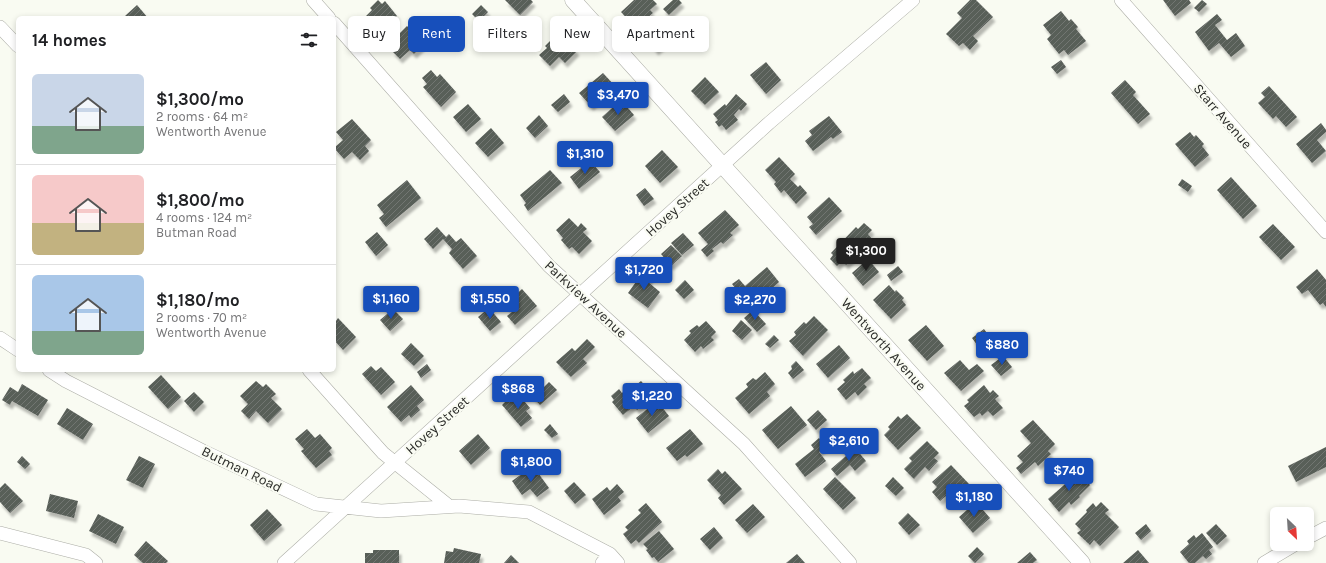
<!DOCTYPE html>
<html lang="en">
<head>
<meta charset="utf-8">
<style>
	body { margin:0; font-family:Karla,sans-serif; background:#f6f6f6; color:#202124; height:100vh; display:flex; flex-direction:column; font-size:15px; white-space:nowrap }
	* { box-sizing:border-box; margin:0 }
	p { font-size:13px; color:#757577 }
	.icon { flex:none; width:22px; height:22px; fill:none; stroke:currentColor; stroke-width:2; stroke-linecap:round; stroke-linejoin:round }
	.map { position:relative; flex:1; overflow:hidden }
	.sheet { position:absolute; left:16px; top:16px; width:320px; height:356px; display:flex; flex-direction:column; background:#fff; border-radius:6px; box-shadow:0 2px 6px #0003 }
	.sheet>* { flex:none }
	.top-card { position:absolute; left:348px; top:16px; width:380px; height:36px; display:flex; gap:8px }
	.needle { width:26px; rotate:155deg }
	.fabs { position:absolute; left:1270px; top:507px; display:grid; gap:8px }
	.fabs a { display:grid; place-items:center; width:44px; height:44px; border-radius:6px; background:#fff; box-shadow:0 2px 6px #0003; font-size:20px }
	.price { position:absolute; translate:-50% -34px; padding:0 9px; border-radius:4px; background:#174fbb; color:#fff; font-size:13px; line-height:26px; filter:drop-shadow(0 1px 2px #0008) }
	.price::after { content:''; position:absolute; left:50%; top:24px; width:12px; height:9px; margin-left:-6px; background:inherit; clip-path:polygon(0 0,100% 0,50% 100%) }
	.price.on { background:#222; color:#fff }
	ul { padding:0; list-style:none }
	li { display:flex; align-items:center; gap:12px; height:100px; padding:0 16px }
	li+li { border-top:1px solid #e0e0e0 }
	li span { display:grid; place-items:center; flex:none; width:112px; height:80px; border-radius:6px; color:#555 }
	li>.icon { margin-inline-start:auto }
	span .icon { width:48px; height:48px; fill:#fffc; stroke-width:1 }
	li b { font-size:17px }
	h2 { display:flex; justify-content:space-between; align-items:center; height:48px; padding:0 16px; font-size:17px }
	.tag { padding:0 14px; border-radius:6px; background:#fff; box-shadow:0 2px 6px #0003; font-size:14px; line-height:36px }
	.tag.on { background:#174fbb; color:#fff }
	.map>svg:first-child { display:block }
</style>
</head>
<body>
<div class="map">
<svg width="1326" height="563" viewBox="0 0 1326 563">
	<defs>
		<pattern id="building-hatch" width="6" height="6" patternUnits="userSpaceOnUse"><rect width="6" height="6" fill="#595e59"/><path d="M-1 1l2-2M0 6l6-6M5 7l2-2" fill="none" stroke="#727672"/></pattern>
		<filter id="shadow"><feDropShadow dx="2.5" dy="4.5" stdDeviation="1" flood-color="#0004"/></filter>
	</defs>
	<rect width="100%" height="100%" fill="#f9fbf2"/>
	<!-- building -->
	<path fill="url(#building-hatch)" filter="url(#shadow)" d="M378 0 382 4 385 1 397 16 379 32 377 29 372 33 363 23 368 18 366 16 372 10 370 8Z
		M505 0H531L533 2 520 15Z
		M634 0H653L657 4 650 10 653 13 646 19 643 16 633 25 621 12Z
		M673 0H679L682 3 669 15 663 9Z
		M970 0H976L993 17 973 36 978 41 970 50 963 43 959 46 946 34 962 18 957 13Z
		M1163 0H1189L1191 3 1175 16Z
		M1202 0 1207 4 1199 12 1194 8Z
		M137 5 148 18H126L125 16Z
		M481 5 488 12 479 21 472 14Z
		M1061 11 1069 21 1071 19 1078 27 1076 29 1086 41 1068 55 1064 50 1059 54 1047 39 1051 35 1043 25Z
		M1217 14 1222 20 1215 25 1227 40 1236 33 1245 46 1231 57 1219 43 1209 51 1195 32Z
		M416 22 428 35 422 41 425 44 414 54 410 50 400 59 392 51 394 49 389 44 407 26 409 28Z
		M663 23 674 36 656 51 646 38Z
		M567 31 576 40 571 45 577 51 565 63 559 57 550 66 539 55 547 48 545 46 554 37 557 40Z
		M1061 60 1066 67 1057 74 1051 67Z
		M766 62 781 80 766 94 750 75Z
		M431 70 437 77 440 74 456 92 441 107 423 87 427 84 422 78Z
		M603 73 615 86 591 106 579 93Z
		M705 77 719 92 705 105 691 91Z
		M1125 80 1136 92 1133 95 1150 114 1138 124 1111 93Z
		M1269 86 1297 117 1286 127 1276 116 1273 119 1258 103 1265 97 1261 93Z
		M564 94 570 102 558 112 551 105Z
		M736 94 747 104 741 111 739 109 734 115 738 120 726 130 722 125 719 127 715 122 718 120 713 114 725 104 726 106Z
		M621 100 634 115 615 131 602 117Z
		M468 104 481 119 466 132 453 117Z
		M539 115 548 126 535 138 526 128Z
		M829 116 842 132 833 139 831 137 813 151 805 141 812 135 809 131Z
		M352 119 371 140 365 146 369 151 360 160 352 152 344 159 334 148 343 140 336 132Z
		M1321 123 1326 130V132L1317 140 1326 151 1312 163 1296 144Z
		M491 128 504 143 488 157 475 143Z
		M1190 132 1194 137 1196 135 1204 144 1202 146 1209 155 1195 167 1175 144Z
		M662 150 678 167 660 183 645 166Z
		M779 157 795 174 790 179 798 187 800 185 807 193 796 204 784 190 781 193 774 184 776 182 765 170Z
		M590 161 600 172 579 189 570 177Z
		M550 170 562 183 528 211 524 205 526 203 520 195Z
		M1231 177 1257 206 1243 219 1217 190Z
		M1182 179 1192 186 1188 192 1178 185Z
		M407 180 421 198 386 227 379 218 384 214 377 205Z
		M645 188 654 199 644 206 636 195Z
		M829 197 842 211 816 235 809 227 813 224 807 217Z
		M725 210 739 225 730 233 733 235 723 244 721 242 712 249 714 251 707 257 701 250 708 244 698 233Z
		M569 218 578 227 581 223 587 229 583 232 592 241 579 254 572 247 569 249 561 240 563 238 556 230Z
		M864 223 872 230 868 234 872 239 846 265 842 261 837 266 830 259 833 255 831 253 856 227 858 229Z
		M1273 224 1295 247 1281 260 1259 237Z
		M437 227 446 237 449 234 456 242 461 238 477 256 463 269 449 253 452 249 443 239 433 249 424 239Z
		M377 232 388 245 376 256 365 242Z
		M683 233 694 245 682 255 671 243Z
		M671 245 682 256 671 266 661 254Z
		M868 259 879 272 863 286 852 273Z
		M898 266 903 272 891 281 887 275Z
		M767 267 779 282 751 307 732 284 739 279 745 286Z
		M1317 269 1326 280V307L1323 303 1320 305 1308 290 1302 294 1296 287Z
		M643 272 651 278 648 282 660 292 648 308 628 293Z
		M685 280 694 290 684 299 675 290Z
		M889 285 895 292 896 290 904 298 902 300 906 305 891 319 873 300Z
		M522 289 537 306 515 325 507 316 512 312 505 305Z
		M489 308 501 322 490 331 478 317Z
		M393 309 403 319 390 331 380 320Z
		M753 310 766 324 757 332 744 318Z
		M814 316 828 330 803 356 789 341 796 335 794 332 804 322 806 324Z
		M334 318 336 321 338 318 356 337 343 350 334 340Z
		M741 320 752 330 742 340 732 331Z
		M706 321 716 332 711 337 714 340 703 349 701 346 695 352 684 340 691 333 689 331 697 325 699 327Z
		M926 325 944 346 927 361 908 340Z
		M984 329 992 340 980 349 972 338Z
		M774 335 779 340 770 348 765 344Z
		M587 339 595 347 583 359 587 363 571 377 556 362 572 348 575 351Z
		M411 343 424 356 414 366 401 354Z
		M839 345 850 358 828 378 816 364Z
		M1003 356 1012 367 1001 376 991 365Z
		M960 360 969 370 977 364 984 371 961 391 944 373Z
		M796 361 804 370 793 379 788 373 792 369 791 366Z
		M427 364 431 370 421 378 417 372Z
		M371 366 376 371 381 367 395 382 381 395 362 374Z
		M862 368 871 378 864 384 867 387 858 396 855 392 846 400 837 389 845 382 843 380 853 371 854 374Z
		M765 372 775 384 767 392 770 396 749 414 735 398 748 387 746 384 753 378 756 380Z
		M161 375 181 397 168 409 148 387Z
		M538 380 544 387 549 382 557 390 540 405 527 391Z
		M256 381 263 387 266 384 276 394 271 398 282 409 268 423 256 411 249 419 241 411 248 404 240 396Z
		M641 381 650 391 643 397 647 402 637 410 634 406 623 415 612 402 614 400 611 396 619 389 622 393 627 388 630 390Z
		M22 384 48 400 38 416 12 401 10 405 2 400 10 387 18 392Z
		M411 385 424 400 417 406 420 410 411 418 409 415 401 422 387 407Z
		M984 385 990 393 993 390 999 396 995 399 1003 408 993 416 988 411 982 416 980 413 974 417 964 406 969 402 967 400Z
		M194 392 204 402 194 412 184 401Z
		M519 395 530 408 526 411 532 418 521 427 502 405 511 396 514 399Z
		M657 401 669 416 648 433 636 418Z
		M791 406 807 425 778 449 762 430Z
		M67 408 93 424 83 440 57 424Z
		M818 410 827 420 816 430 807 420Z
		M907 414 921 428 898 450 884 435 890 429 888 427 898 416 901 419Z
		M1033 420 1055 444 1048 451 1051 454 1038 466 1035 462 1021 474 1016 468 1023 462 1017 456 1031 443 1020 431Z
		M550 424 558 434 552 438 544 430Z
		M307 429 315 438 320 434 332 448 329 451 332 455 316 468 301 451 304 449 295 439Z
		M690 429 703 444 687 457 685 455 677 461 666 448Z
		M478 434 490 448 471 465 459 451Z
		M819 438 826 447 819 452 826 461 805 477 795 464 814 449 811 445Z
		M927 441 939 453 934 458 938 461 929 471 925 467 914 479 904 469 912 461 909 458Z
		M1326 447V467L1296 482 1288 466Z
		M855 448 866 461 855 471 850 465 837 476 831 469Z
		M22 456 30 464 25 469 17 462Z
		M139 456 155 464 143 488 126 480Z
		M951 465 970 485 952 502 946 496 940 501 932 492 937 487 932 482Z
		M533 466 549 488 537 497 530 489 522 495 512 481Z
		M718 469 722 474 725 471 742 489 724 505 718 498 721 495 707 480Z
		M1079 472 1090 485 1079 496 1080 497 1071 505 1069 502 1059 512 1048 499Z
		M835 477 856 498 843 510 823 489Z
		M893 477 904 488 896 496 885 486Z
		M574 482 586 495 575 504 564 491Z
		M5 483 23 501 10 513 0 502V488Z
		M617 484 624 492 618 497 621 501 604 515 592 499 607 487 610 491Z
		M50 494 78 501 74 518 46 511Z
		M976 502 990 518 973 533 959 517Z
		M1101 502 1109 510 1105 513 1119 527 1100 546 1094 540 1090 545 1077 533 1081 530 1075 524 1087 512 1086 510 1093 503 1096 507Z
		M646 503 662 522 639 543 636 540 631 544 623 534 628 530 625 527 641 513 638 510Z
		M753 504 765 517 747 533 735 520Z
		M267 509 282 525 264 541 250 525Z
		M908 513 920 525 909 535 898 523Z
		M98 514 124 527 116 544 89 531Z
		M1146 524 1151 531 1141 540 1135 533Z
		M1216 524 1227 536 1217 545 1206 533Z
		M714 527 723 538 710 550 700 539Z
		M659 531 674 549 658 562 654 557 652 558 646 550 648 549 643 544Z
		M1202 533 1213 547 1209 550 1212 554 1206 559 1203 556 1195 563H1189L1180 552 1189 544 1187 541 1194 535 1196 538Z
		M146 541 168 561 166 563H143L134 555Z
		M977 547 984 554 975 563 968 556Z
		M454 548 481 554 479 563H444L446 551 453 552Z
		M373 550H399V563H365V553H373Z
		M1138 550 1149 563H1123Z
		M1030 552 1037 560 1033 563H1017Z
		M797 554 805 563H786Z
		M511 555 519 563H504Z"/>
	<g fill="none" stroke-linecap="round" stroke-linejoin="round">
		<!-- minor casing -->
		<g stroke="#acada6" stroke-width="14">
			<path id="minor" d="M313 0 329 18
				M1121 0 1326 232
				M334 23 549 266 744 444 850 563
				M0 27 18 46
				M0 338 18 350
				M49 370 66 381 203 451 316 504 381 511 459 506 529 512 610 554 618 563
				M309 370 383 453 449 506
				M0 533 86 555 96 563
				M1307 538 1326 528
				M284 563 769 123 913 0
				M602 563 610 554
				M1264 563 1296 544"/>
		</g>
		<!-- tertiary casing -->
		<g stroke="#acada6" stroke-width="17">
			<path id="tertiary" d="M573 0 1082 563"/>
		</g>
		<!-- minor -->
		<use href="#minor" stroke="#fff" stroke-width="13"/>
		<!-- tertiary -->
		<use href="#tertiary" stroke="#fff" stroke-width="16"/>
	</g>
	<g text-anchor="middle" stroke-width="4" stroke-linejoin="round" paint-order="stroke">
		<!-- street labels -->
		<g font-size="14" fill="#2a2b28" stroke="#f9fbf2">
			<text transform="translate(1223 116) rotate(49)" y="5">Starr Avenue</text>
			<text transform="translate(677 207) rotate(-42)" y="5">Hovey Street</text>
			<text transform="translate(586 299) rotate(43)" y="5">Parkview Avenue</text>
			<text transform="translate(884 344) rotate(48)" y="5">Wentworth Avenue</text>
			<text transform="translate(437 425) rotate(-42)" y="5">Hovey Street</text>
			<text transform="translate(242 469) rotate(26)" y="5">Butman Road</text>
		</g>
	</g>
</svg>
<div class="fabs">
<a><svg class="needle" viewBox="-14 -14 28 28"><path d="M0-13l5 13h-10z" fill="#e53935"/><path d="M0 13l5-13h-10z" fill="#757577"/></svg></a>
</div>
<b class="price" style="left:618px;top:116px">$3,470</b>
<b class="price" style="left:585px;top:175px">$1,310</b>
<b class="price on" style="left:866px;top:272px">$1,300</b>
<b class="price" style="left:644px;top:291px">$1,720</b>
<b class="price" style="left:391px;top:320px">$1,160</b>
<b class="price" style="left:490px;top:320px">$1,550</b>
<b class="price" style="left:755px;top:321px">$2,270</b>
<b class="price" style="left:1002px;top:366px">$880</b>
<b class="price" style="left:518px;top:410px">$868</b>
<b class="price" style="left:652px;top:417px">$1,220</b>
<b class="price" style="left:849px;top:462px">$2,610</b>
<b class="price" style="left:531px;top:483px">$1,800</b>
<b class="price" style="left:1069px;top:492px">$740</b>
<b class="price" style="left:974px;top:518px">$1,180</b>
<div class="top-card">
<a class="tag">Buy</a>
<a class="tag on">Rent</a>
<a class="tag">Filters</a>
<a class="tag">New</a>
<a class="tag">Apartment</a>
</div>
<section class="sheet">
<h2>14 homes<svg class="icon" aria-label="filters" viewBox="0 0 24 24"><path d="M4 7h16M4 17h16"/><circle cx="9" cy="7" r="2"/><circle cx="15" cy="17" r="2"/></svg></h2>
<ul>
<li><span style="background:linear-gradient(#c9d6e8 65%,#7fa58c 0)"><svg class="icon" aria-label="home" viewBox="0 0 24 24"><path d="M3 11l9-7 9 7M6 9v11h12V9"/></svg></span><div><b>$1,300/mo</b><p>2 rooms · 64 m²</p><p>Wentworth Avenue</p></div></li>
<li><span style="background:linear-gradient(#f6c9c9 60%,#c2b280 0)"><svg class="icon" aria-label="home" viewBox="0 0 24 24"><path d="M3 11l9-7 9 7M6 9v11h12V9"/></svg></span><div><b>$1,800/mo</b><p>4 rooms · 124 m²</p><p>Butman Road</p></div></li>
<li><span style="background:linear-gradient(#a9c7e8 70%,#7fa58c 0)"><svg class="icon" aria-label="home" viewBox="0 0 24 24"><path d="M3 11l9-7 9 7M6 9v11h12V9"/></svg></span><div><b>$1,180/mo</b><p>2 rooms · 70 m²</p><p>Wentworth Avenue</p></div></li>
</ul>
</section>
</div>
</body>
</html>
